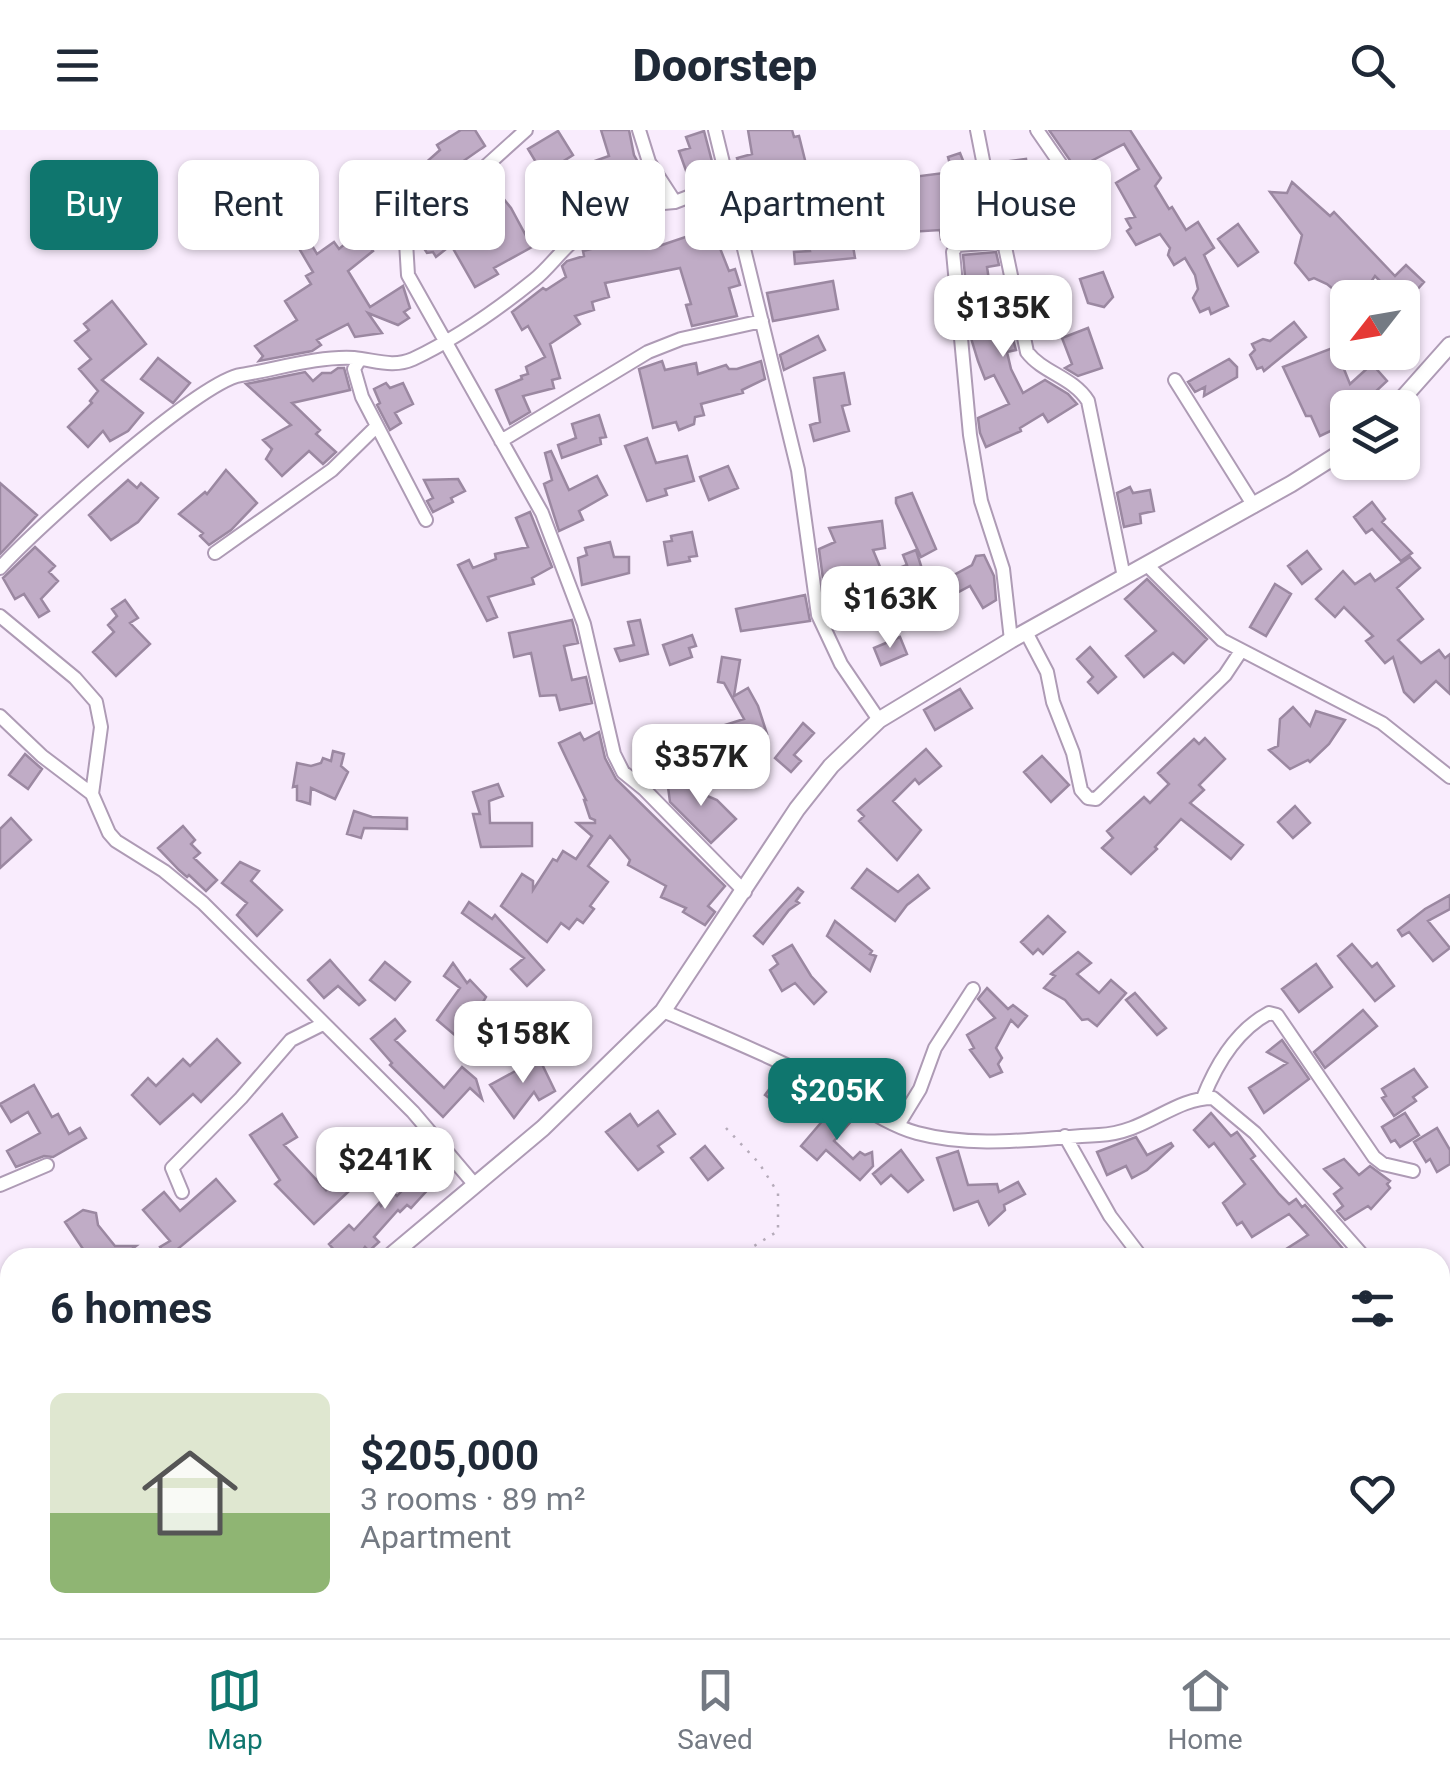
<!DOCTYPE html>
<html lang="en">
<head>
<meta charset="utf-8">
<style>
	body { margin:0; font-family:Roboto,sans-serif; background:#f6f6f7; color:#1f2937; height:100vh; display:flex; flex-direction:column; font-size:38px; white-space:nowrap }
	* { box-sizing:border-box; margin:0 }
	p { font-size:32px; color:#747a83 }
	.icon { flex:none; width:55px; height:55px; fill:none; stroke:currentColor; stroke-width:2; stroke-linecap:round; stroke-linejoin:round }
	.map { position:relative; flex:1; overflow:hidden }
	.details { position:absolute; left:0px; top:1118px; width:1450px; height:392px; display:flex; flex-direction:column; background:#fff; border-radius:30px 30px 0 0; box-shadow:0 2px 8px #0004 }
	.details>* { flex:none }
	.top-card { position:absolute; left:30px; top:30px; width:1390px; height:90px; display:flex; gap:20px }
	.needle { width:65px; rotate:239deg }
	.fabs { position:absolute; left:1330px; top:150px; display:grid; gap:20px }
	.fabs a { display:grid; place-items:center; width:90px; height:90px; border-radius:15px; background:#fff; box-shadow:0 2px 8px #0004; font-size:50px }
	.price { position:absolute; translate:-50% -85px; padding:0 22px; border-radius:20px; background:#fff; color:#222; font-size:32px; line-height:65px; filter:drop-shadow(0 2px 5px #0008) }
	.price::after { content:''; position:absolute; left:50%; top:60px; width:30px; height:22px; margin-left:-15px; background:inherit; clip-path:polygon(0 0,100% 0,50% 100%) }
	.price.active { background:#0f766e; color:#fff }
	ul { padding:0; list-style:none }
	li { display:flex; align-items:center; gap:30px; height:250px; padding:0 50px }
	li+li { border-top:2px solid #e0e1e3 }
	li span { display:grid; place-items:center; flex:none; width:280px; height:200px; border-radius:15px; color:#555 }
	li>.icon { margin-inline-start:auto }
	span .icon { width:120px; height:120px; fill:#fffc; stroke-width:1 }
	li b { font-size:42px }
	h2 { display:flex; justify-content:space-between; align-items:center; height:120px; padding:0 50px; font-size:42px }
	.tag { padding:0 35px; border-radius:15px; background:#fff; box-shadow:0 2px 8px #0004; font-size:35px; line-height:90px }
	.tag.active { background:#0f766e; color:#fff }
	header { display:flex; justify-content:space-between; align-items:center; height:130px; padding:0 50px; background:#fff; font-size:45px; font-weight:800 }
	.tabs { display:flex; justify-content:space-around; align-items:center; height:140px; border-top:2px solid #e0e1e3; background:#fff; font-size:28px; color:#747a83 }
	.tabs a { display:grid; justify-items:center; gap:5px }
	.tabs .active { color:#0f766e }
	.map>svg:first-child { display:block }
</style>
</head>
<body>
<header><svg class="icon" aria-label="menu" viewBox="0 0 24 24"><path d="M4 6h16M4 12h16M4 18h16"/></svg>Doorstep<svg class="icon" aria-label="search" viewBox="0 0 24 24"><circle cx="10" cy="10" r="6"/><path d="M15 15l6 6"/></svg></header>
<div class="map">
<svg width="1450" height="1508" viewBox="0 0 1450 1508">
	<rect width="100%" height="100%" fill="#f9ecfd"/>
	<!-- building -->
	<path fill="#c0acc6" stroke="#9b88a1" stroke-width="2.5" d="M461 0H475L485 16 452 39 451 37 426 59 413 44 440 20 437 15Z
		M601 0H629L634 25 644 43 613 49 619 68 598 74 586 34 609 26Z
		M748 0H792L794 7 799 6 806 34 747 50 745 43 742 44 737 28 752 24Z
		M1049 0H1130L1161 48 1155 56 1169 79 1172 77 1186 100 1198 92 1214 118 1204 125 1228 176 1211 184 1209 178 1200 182 1193 168 1198 159 1195 145 1185 128 1174 135 1168 125 1170 118 1160 104 1136 115 1127 101 1131 98 1126 89 1135 87 1116 53 1139 39 1124 14 1076 39Z
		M558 1 573 25 543 44 528 19Z
		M704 1 715 43 690 52 679 21 690 18 686 7Z
		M960 23 966 38 953 43 959 105 941 109 940 100 893 103 889 50 952 42 948 27Z
		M1026 29 1032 73 1046 71 1049 92 1012 98 1002 32Z
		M483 52 493 65 498 62 511 78 532 117 494 138 498 144 475 157 451 115 436 127 433 122 427 123 419 111Z
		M1292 52 1330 86 1334 82 1395 146 1406 135 1424 152 1404 174 1402 168H1397L1375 146 1360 168H1344L1327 154 1314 148 1309 150 1295 133 1302 105 1270 62 1287 63Z
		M790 60 791 67 810 64 812 77 843 72 846 85 851 83 857 115 853 116 855 128 795 134 794 122 810 121 803 92 769 96 765 64Z
		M647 86 653 118 712 98 729 141 735 139 740 155 729 158 737 186 692 196 686 175 691 174 680 138 605 153 609 167 592 172 594 180 575 186 580 194 550 214 560 248 552 250 554 258 523 266 530 282 510 294 496 260 522 249 521 246 528 244 526 237 545 227 528 196 522 200 512 182 543 158 546 160 566 147 562 136 567 131 584 126 583 121 607 115 604 102Z
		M1238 94 1258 122 1238 136 1218 109Z
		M358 103 373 121 348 141 370 177 403 156 410 178 404 182 409 188 398 195 368 183 382 203 355 207 348 194 317 210 321 215 312 221 259 231 263 226 255 216 297 190 285 171 311 154 306 146 313 142 297 115 308 109 317 124 334 112 339 119Z
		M996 122 999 135 987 137 995 190 1007 187 1016 220 1007 222 1011 239 1023 263 1045 250 1068 264 1077 274 1048 292 1043 284 1020 298 1021 301 986 317 980 303 978 288 1009 274 994 245 985 249 978 231 971 208 963 125Z
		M1103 142 1113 167 1104 177 1088 173 1080 149Z
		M833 151 838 179 773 191 767 163Z
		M112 171 146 214 102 250 143 283 128 301 110 311 103 301 88 317 68 297 92 273 90 271 98 261 79 239 91 229 75 211 89 200 84 194Z
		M1294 192 1306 207 1264 241 1262 237 1257 239 1250 225 1255 220 1252 214 1263 209 1270 211Z
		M1088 198 1102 238 1078 246 1065 238 1072 234 1062 208Z
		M818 206 825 220 784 240 780 225Z
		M1335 217 1350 254 1372 234 1387 251 1358 278H1348V285L1336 291 1339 297 1320 306 1311 286H1306L1283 237Z
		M158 228 190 253 173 273 141 249Z
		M1229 229 1237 237V247L1204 266 1205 257 1195 262 1188 252Z
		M662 231 665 240 696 233 698 244 726 235 729 239H737L761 231 765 249 742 260 743 263 701 274 704 285 695 287 694 294 679 300 676 292 653 298 639 239Z
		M338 238H344L350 260 292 273 320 300 316 304 336 322 323 334 309 321 282 346 266 329 272 319 263 310 291 295 246 254 305 242 313 251 322 243H331Z
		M844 243 850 274 842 276 849 301 814 311 810 295 820 292 814 248Z
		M386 253 390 258 403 253 413 274 395 283 401 293 390 300 377 275 380 273 374 259Z
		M599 285 606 307 600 308 601 314 562 328 558 315 576 308 572 294Z
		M647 308 656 333 687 326 694 351 665 359 667 365 647 371 625 316Z
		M551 321 569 360 597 346 607 365 579 381 583 390 559 401 544 354 552 350 545 323Z
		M728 336 738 358 709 370 700 347Z
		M226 340 257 373 231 400 209 415 200 406 203 403 179 384 205 362 207 364Z
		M458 349 465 361 451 368 453 372 433 382 427 371 433 368 424 350Z
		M128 350 137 358 141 353 158 368 138 392 111 410 89 385Z
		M0 353 37 385 0 424Z
		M1130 357 1133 363 1150 360 1154 381 1140 384 1141 393 1124 397 1117 363Z
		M912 363 936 419 921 427 896 373V368Z
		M1372 372 1385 389 1382 392 1412 423 1401 431 1372 399 1366 403 1354 387Z
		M530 382 552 437 532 448 534 454 488 467 497 487 487 491 458 435 469 430 473 438 496 429 495 424 528 417 516 388Z
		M882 391 885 418 873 420 883 444 907 435 903 425 916 420 923 442 865 464 870 477 843 489 827 447 823 449 819 419 835 412 829 398Z
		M692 402 697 426 689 427 690 431 668 435 664 412 672 411 671 406Z
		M610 412 614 427H629V443L582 455 578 428 587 425 585 418Z
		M35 417 55 436 49 442 58 451 41 469 49 481 39 487 24 464 15 469 3 448Z
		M1307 421 1321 439 1302 454 1288 436Z
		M984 425 994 446 996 470 983 478 970 456 938 473 930 458 972 435 976 426Z
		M1410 427 1420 438 1397 458 1423 489 1398 510 1421 533 1439 520 1445 528 1450 524V564L1436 551 1414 572 1404 562 1393 527 1385 533 1366 511 1373 506 1344 477 1335 487 1316 469 1343 441 1355 454 1370 444 1375 451Z
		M1147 449 1207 509 1184 533 1173 523 1144 547 1126 526 1156 501 1125 469Z
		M1275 454 1291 464 1266 506 1250 497Z
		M805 465 810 491 741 501 736 479Z
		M125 470 138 488 130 493 150 514 116 546 93 522 114 502 108 495 117 486 112 479Z
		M572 490 578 513 564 516 572 550 586 547 592 573 560 580 556 565 540 566 531 523 514 527 509 503Z
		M640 490 648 524 620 531 615 519 634 515 628 492Z
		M692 505 696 516 689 518 692 527 670 535 663 515Z
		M900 507 907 524 881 535 874 518Z
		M1090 517 1116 547 1098 563 1088 552 1093 547 1077 529Z
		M722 527 740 530 734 566 748 558 758 576 767 604 718 619 712 599 744 589 724 553 718 552Z
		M960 559 972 578 935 600 924 580Z
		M1293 577 1310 596 1316 581 1345 590 1329 614 1310 632 1308 630 1290 639 1269 620 1278 616 1280 589Z
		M803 593 814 603 794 625 801 631 791 642 775 628Z
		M599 602 605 628 616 649 725 756 708 776 715 782 705 795 683 782 686 778 661 767 666 756 628 735 630 730 610 706 588 736 608 752 590 776 594 779 583 793 577 789 569 799 561 793 547 812 501 776 522 744 533 751V760L553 729 557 731 563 721 576 729 592 706 577 693H595V690L590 688 584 670H586L559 613 580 603 584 610Z
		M1205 608 1225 629 1199 655 1204 660 1190 673 1243 715 1231 729 1181 689 1155 717 1157 719 1131 744 1102 718 1113 708 1107 701 1144 667 1150 673 1169 654 1158 643 1194 609 1199 614Z
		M926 619 941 636 919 654 915 649 893 671 921 700 897 730 859 691 864 686 858 680Z
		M333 621 344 624 341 636 348 642 335 669 311 658 310 674 297 670V656L293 657 297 633 311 636 321 633 323 628 331 631Z
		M25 624 42 639 28 659 9 645Z
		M1042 626 1069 655 1051 672 1024 642Z
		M702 651 705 665 717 670 736 689 711 713 670 672 668 657Z
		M498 654 503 666 489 671 490 693H532V716L481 717 473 684H480L473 662Z
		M1295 676 1310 693 1293 708 1278 692Z
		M354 681 372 687 407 688V699L364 698 361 708 347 704Z
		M11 688 31 710 0 738V699Z
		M183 696 195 710 191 714 200 723 194 728 217 750 206 761 189 745 187 747 179 740 158 718Z
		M240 732 259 741 251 751 282 780 257 806 237 785 247 773 222 753Z
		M867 739 898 762 918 745 929 758 907 775 895 791 852 758Z
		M798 758 803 762 796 771 799 773 789 780 763 814 754 806Z
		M1450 765V779L1428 791 1450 818 1433 831 1409 802 1402 806 1398 800 1425 779Z
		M469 772 492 789 495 785 544 840 527 856 511 839 524 828 462 783Z
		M1048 786 1065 802 1043 824 1038 819 1033 824 1021 812Z
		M835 791 872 821 870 824 876 826 870 841 827 806Z
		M1352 814 1372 837 1377 833 1394 856 1375 871 1338 826Z
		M792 815 811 846 826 862 814 874 795 853 782 861 770 840 778 834 773 826Z
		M1078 822 1091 833 1077 844 1099 863 1111 850 1126 863 1097 896 1088 889 1082 890 1065 870 1044 858 1055 846 1051 844Z
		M330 830 365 870 359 875 338 856 324 868 308 850Z
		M385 832 410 852 395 870 370 850Z
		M453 833 467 853 470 850 486 867 483 872 498 880 485 904 482 902 469 917 437 890 460 858 444 846Z
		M1316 834 1332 857 1299 882 1282 859Z
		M987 858 1008 879 1013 875 1027 886 1018 897 1011 890 996 918 1002 928 998 934 1002 942 990 947 970 920 974 918 967 905 995 888 978 869Z
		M1135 863 1166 898 1157 905 1126 870Z
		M1363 880 1377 896 1325 938 1314 922Z
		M395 889 405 901 395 910 444 958 462 937 476 949 482 969 470 958 443 987 390 935 392 933 371 909Z
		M217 909 240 933 201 972 193 964 160 994 132 965 148 948 156 956 183 929 190 936Z
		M1282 910 1309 949 1264 983 1249 958 1287 933 1267 922Z
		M539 928 555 961 539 970 534 962 514 988 490 955Z
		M1414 939 1427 957 1413 967 1416 971 1394 986 1382 968 1386 966 1382 959Z
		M781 943 802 953 783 978 765 965Z
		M34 955 52 987 58 984 69 1004 80 998 86 1008 53 1027 44 1026 16 1037 7 1021 40 1003 28 982 11 992 0 974Z
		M837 974 854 988 834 1011 853 1029 860 1022 865 1025 872 1022 873 1036 860 1050 826 1020 817 1030 801 1016Z
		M658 981 675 1004 658 1016 663 1022 638 1040 606 1002 630 984 638 996Z
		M1211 983 1231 1006 1237 1002 1255 1026 1251 1029 1279 1064 1289 1074 1296 1069 1302 1077 1305 1075 1344 1120 1336 1128H1272L1308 1105 1289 1084 1252 1107 1242 1092 1237 1095 1223 1073 1245 1054 1214 1013 1209 1017 1194 1000Z
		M1405 983 1419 1005 1400 1017 1395 1010 1391 1012 1382 997Z
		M282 984 297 1007 284 1015 326 1060 334 1050 349 1061 314 1094 275 1054 280 1050 250 1005Z
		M1437 998 1450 1020V1034L1437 1042 1430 1029 1426 1032 1414 1012Z
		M1136 1007 1147 1025 1171 1013 1173 1016 1147 1040 1132 1048 1126 1036 1107 1045 1097 1022Z
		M705 1016 723 1038 708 1050 691 1028Z
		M432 1020 441 1033 424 1044 433 1054 411 1078 407 1075 400 1082 398 1080 374 1107 379 1112 369 1121 365 1117 357 1128H341L329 1114 349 1095 354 1100 379 1073 381 1076 394 1063 397 1066 414 1048 407 1040Z
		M901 1020 923 1050 908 1062 891 1045 881 1054 873 1044Z
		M958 1021 968 1055 997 1054 999 1062 1018 1052 1025 1064 1004 1075 1005 1080 989 1095 978 1071 954 1080 937 1028Z
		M1344 1029 1359 1045 1370 1036 1390 1051 1387 1054 1390 1058 1371 1079 1368 1076 1345 1090 1337 1081 1343 1076 1334 1064 1342 1058 1324 1039Z
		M216 1049 235 1071 167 1128 160 1117 170 1111 143 1080 164 1062 180 1081Z
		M83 1080 96 1083 98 1095 115 1116H136L120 1128H89L65 1092Z"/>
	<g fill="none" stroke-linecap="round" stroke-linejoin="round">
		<!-- minor casing -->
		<g stroke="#ae9bb5" stroke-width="16">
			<path id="minor" d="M526 0 414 101 406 112 408 145 542 383 584 494 614 624 623 642 644 659 745 762
				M639 0 649 32 675 72 714 57 732 94
				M715 0 798 340 818 485 841 534 879 590
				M977 0 999 112
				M1037 0 1086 71
				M360 229 354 239 362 267 426 390
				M1175 250 1254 376
				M501 311 648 222 681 209 762 191
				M215 423 332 340 377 296
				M1147 435 1222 510 1382 593 1450 647
				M0 438C34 400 199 251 241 245 278 239 317 226 354 228 375 230 393 238 413 229 455 209 498 179 534 150 548 139 558 124 572 112 602 86 635 74 675 72
				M0 486 75 548 96 572 101 597 92 664 109 703 116 711 164 741 203 773 413 982 475 1055
				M1026 502 1047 542 1053 572 1073 623 1081 660 1088 668 1096 669 1225 545 1241 521
				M1011 510 1003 439 981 371 970 305 953 122 957 115 999 112 1005 117 1027 222C1043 243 1073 247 1088 271L1124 447
				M0 586 42 626 92 664
				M663 881C717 904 771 926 823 953 853 969 884 994 917 1003 977 1019 1038 1008 1099 1005 1146 1003 1173 968 1213 968L1255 1003 1365 1128
				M1203 968C1216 935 1237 900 1269 883L1277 885 1374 1027 1383 1034 1413 1041
				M898 995 920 959 935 918 973 859
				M1065 1006 1110 1086 1142 1128
				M0 1055 47 1035
				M182 1062 172 1038 241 968 291 910 323 894
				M1440 1172 1450 1169
				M0 1187 10 1182
				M1440 1197V1221
				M1441 1221 1450 1252
				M0 1361 10 1375
				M1440 1373 1450 1372
				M1440 1473 1446 1508
				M342 1500 344 1508
				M1289 1500 1292 1508
				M560 1508 571 1501
				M903 1508 938 1501"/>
		</g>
		<!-- tertiary casing -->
		<g stroke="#ae9bb5" stroke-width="19">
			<path id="tertiary" d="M1394 278 1450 215
				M388 1128 543 998 663 881 797 679 831 636 879 590 1011 510 1291 354 1348 318
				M0 1407 10 1396"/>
		</g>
		<!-- path -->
		<path stroke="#b6abba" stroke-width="2.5" stroke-dasharray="2.5 8" stroke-linecap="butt" d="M726 998 759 1033 778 1063V1101L735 1128"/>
		<!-- minor -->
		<use href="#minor" stroke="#fff" stroke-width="12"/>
		<!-- tertiary -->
		<use href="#tertiary" stroke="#fff" stroke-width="15"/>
	</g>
</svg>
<div class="fabs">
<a><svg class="needle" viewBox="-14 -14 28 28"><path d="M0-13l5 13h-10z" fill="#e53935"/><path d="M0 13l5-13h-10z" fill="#747a83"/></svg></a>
<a><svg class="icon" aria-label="layers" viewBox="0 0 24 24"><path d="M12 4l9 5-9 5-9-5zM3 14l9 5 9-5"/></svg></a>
</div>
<b class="price" style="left:1003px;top:230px">$135K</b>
<b class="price" style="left:890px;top:521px">$163K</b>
<b class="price" style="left:701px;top:679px">$357K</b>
<b class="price" style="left:523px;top:956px">$158K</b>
<b class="price active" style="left:837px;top:1013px">$205K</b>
<b class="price" style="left:385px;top:1082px">$241K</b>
<div class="top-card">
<a class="tag active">Buy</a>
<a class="tag">Rent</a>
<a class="tag">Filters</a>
<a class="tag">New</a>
<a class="tag">Apartment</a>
<a class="tag">House</a>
</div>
<section class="details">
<h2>6 homes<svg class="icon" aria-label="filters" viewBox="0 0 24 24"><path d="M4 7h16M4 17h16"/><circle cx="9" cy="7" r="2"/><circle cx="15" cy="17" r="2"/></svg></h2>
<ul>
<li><span style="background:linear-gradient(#dfe7d0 60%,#8fb573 0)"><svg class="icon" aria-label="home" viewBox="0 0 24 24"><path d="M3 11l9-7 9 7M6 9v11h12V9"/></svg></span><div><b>$205,000</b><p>3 rooms · 89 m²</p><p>Apartment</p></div><svg class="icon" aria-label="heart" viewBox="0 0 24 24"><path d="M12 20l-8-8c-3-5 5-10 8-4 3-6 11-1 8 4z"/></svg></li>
</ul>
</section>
</div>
<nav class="tabs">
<a class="active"><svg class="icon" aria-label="map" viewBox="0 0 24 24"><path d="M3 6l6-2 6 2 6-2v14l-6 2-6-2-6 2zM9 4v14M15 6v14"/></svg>Map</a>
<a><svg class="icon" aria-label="saved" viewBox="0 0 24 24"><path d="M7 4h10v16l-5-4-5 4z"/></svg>Saved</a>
<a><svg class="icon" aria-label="home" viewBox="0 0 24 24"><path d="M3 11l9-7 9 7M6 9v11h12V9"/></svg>Home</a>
</nav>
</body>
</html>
